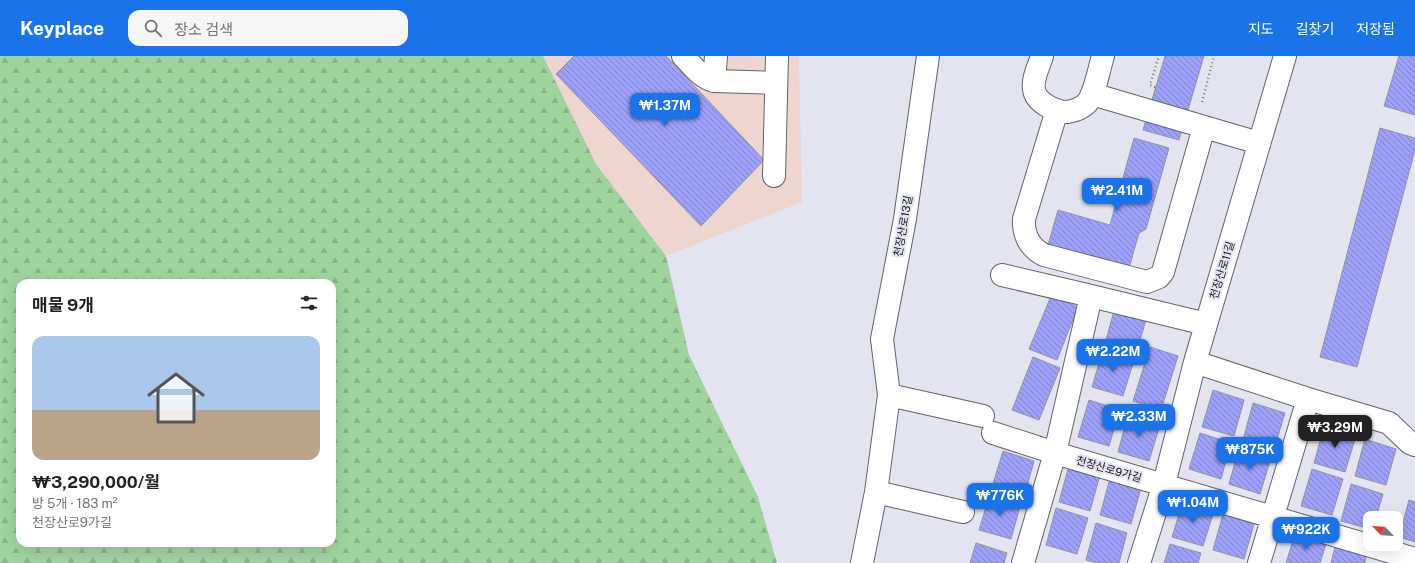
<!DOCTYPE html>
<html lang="ko">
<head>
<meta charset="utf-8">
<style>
	body { margin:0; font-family:"Public Sans","Noto Sans KR",sans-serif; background:#f6f6f6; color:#222; height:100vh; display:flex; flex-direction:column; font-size:15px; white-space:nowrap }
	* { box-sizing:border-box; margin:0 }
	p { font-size:13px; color:#767676 }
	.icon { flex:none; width:22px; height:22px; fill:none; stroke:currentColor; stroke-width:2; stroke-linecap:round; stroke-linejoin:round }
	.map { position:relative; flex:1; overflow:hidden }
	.panel { position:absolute; left:16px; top:223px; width:320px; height:268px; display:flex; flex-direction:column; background:#fff; border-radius:12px; box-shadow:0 4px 16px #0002 }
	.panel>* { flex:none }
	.needle { width:26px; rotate:294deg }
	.buttons { position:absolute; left:1363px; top:455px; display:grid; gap:8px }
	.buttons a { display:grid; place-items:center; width:40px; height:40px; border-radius:8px; background:#fff; box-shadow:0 4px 16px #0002; font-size:20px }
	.price { position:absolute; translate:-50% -34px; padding:0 9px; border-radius:8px; background:#1a73e8; color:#fff; font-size:13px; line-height:26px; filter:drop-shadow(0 1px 2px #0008) }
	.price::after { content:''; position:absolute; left:50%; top:24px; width:12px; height:9px; margin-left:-6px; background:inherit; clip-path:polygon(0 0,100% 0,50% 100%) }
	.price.current { background:#222; color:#fff }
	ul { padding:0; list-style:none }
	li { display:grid; align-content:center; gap:8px; height:212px; padding:0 16px }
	li span { display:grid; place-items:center; height:124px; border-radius:12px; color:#555 }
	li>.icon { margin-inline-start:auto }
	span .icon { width:72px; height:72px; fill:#fffc; stroke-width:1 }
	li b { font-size:17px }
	h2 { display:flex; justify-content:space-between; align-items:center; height:48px; padding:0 16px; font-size:17px }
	header { display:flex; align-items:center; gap:24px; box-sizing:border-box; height:56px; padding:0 20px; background:#1a73e8; color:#fff }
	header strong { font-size:19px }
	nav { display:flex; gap:22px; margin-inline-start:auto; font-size:14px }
	.search { width:280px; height:36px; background:#f6f6f6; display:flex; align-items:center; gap:10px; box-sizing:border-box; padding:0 14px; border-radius:12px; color:#767676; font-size:15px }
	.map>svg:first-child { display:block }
</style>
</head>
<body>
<header>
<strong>Keyplace</strong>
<div class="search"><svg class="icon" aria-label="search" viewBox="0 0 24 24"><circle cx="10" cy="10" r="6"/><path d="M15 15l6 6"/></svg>장소 검색</div>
<nav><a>지도</a><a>길찾기</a><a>저장됨</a></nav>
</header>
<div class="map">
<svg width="1415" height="507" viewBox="0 0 1415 507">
	<defs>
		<pattern id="forest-firs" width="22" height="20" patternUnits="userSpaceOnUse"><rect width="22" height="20" fill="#9fd49f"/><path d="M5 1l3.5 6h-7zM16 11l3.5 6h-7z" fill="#88b588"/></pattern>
		<pattern id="building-back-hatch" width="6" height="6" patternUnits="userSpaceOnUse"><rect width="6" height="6" fill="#9ea1f9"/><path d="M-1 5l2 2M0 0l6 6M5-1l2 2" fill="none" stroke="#8082c9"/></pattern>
	</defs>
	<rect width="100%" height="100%" fill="#e3e4ef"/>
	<!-- education -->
	<path fill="#eed5cf" d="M514 0H799L802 146 666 200Z"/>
	<!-- forest -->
	<path fill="url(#forest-firs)" fill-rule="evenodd" d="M0 0H543L596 108 666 200 689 299 758 441 777 507H0ZM20 227H332V487H20Z"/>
	<!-- building -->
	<path fill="url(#building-back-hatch)" stroke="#92939c" d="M574 0H666L764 104 701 170 556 18Z
		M1165 0H1204L1179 84 1143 74Z
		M1399 0H1415V59L1384 50Z
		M1380 72 1415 82V94L1357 311 1320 301Z
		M1134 82 1169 92 1146 173 1139 177 1129 212 1048 189 1058 154 1110 169Z
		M1051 240 1078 251 1057 304 1029 293Z
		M1115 251 1147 261 1136 297 1105 288Z
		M1150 291 1178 300 1161 354 1133 345Z
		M1103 294 1134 304 1123 340 1092 331Z
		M1033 301 1060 312 1039 364 1012 354Z
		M1213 334 1244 344 1234 380 1202 371Z
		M1089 344 1120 354 1109 390 1078 381Z
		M1253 347 1285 357 1274 393 1243 384Z
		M1128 359 1160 369 1149 405 1118 396Z
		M1324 371 1356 380 1345 416 1314 407Z
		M1200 377 1231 387 1221 423 1189 413Z
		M1365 383 1396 393 1386 429 1355 420Z
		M1239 392 1271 402 1260 438 1229 428Z
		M1003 395 1034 405 1024 441 992 431Z
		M1069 409 1100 419 1090 455 1059 446Z
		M1312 413 1343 423 1332 459 1301 450Z
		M1110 422 1141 432 1131 468 1100 459Z
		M1351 428 1383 438 1376 462H1370V473L1341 465Z
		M990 438 1021 447 1011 483 979 474Z
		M1409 444 1415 446V486L1399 481Z
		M1183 445 1214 455 1203 490 1172 481Z
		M1056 452 1088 462 1077 498 1046 489Z
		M1223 458 1254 468 1244 503 1213 494Z
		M1096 467 1127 477 1119 507H1097L1086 504Z
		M1295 478 1326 488 1320 507H1286Z
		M976 487 1007 497 1004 507H970Z
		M1170 488 1201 497 1198 507H1164Z
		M1335 491 1366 500 1365 507H1331Z"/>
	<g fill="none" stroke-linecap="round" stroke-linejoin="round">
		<!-- minor casing -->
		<g stroke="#63646d" stroke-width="24">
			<path id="minor" d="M683 0C693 10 700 21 714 25L776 27
				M1042 0C1039 10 1032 23 1034 33 1035 46 1055 56 1067 56 1074 55 1082 52 1087 47 1095 37 1099 13 1103 0
				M714 25 716 0
				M1092 38 1259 87
				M1057 54 1024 163C1023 179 1030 192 1044 199L1147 226 1159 221 1163 216 1204 71
				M774 120 777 0
				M1002 219 1091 240 1206 268
				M1195 306 1308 343 1389 367 1410 387 1415 389
				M889 339 983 360
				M993 377 1055 397 1415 503
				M876 436 963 456
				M862 507 876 436 889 339 882 283 905 163 928 0
				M1023 507 1055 397 1091 240
				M1139 507 1164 428 1195 306 1285 0
				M1259 507 1308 343"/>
		</g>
		<!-- path -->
		<path stroke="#787980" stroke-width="2.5" stroke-dasharray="1 3" stroke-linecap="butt" d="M1155 31 1150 29 1159 0
			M1202 46 1214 0"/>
		<!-- minor -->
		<use href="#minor" stroke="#fff" stroke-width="22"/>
	</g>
	<g text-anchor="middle" stroke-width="4" stroke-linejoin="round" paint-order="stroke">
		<!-- street labels -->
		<g font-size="11" fill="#17171b" stroke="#e3e4ef">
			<text transform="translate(903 170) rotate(-80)" y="4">천장산로13길</text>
			<text transform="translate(1222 214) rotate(-73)" y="4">천장산로11길</text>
			<text transform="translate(1109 413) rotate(16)" y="4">천장산로9가길</text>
		</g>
	</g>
</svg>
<div class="buttons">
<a><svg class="needle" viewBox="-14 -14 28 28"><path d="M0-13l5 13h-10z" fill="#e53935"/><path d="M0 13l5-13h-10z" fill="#767676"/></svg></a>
</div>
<b class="price" style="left:665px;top:71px">₩1.37M</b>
<b class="price" style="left:1117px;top:156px">₩2.41M</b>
<b class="price" style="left:1113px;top:317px">₩2.22M</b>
<b class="price" style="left:1139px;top:382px">₩2.33M</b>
<b class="price current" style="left:1335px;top:393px">₩3.29M</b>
<b class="price" style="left:1250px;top:415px">₩875K</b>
<b class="price" style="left:1000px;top:461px">₩776K</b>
<b class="price" style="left:1193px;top:468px">₩1.04M</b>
<b class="price" style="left:1306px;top:495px">₩922K</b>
<section class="panel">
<h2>매물 9개<svg class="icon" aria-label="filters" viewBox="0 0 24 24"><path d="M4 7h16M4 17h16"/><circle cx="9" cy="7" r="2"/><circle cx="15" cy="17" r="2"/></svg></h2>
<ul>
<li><span style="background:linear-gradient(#a9c7e8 60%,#b9a48a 0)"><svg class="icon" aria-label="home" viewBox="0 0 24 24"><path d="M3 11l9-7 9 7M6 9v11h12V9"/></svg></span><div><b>₩3,290,000/월</b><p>방 5개 · 183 m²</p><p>천장산로9가길</p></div></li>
</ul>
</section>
</div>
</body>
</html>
